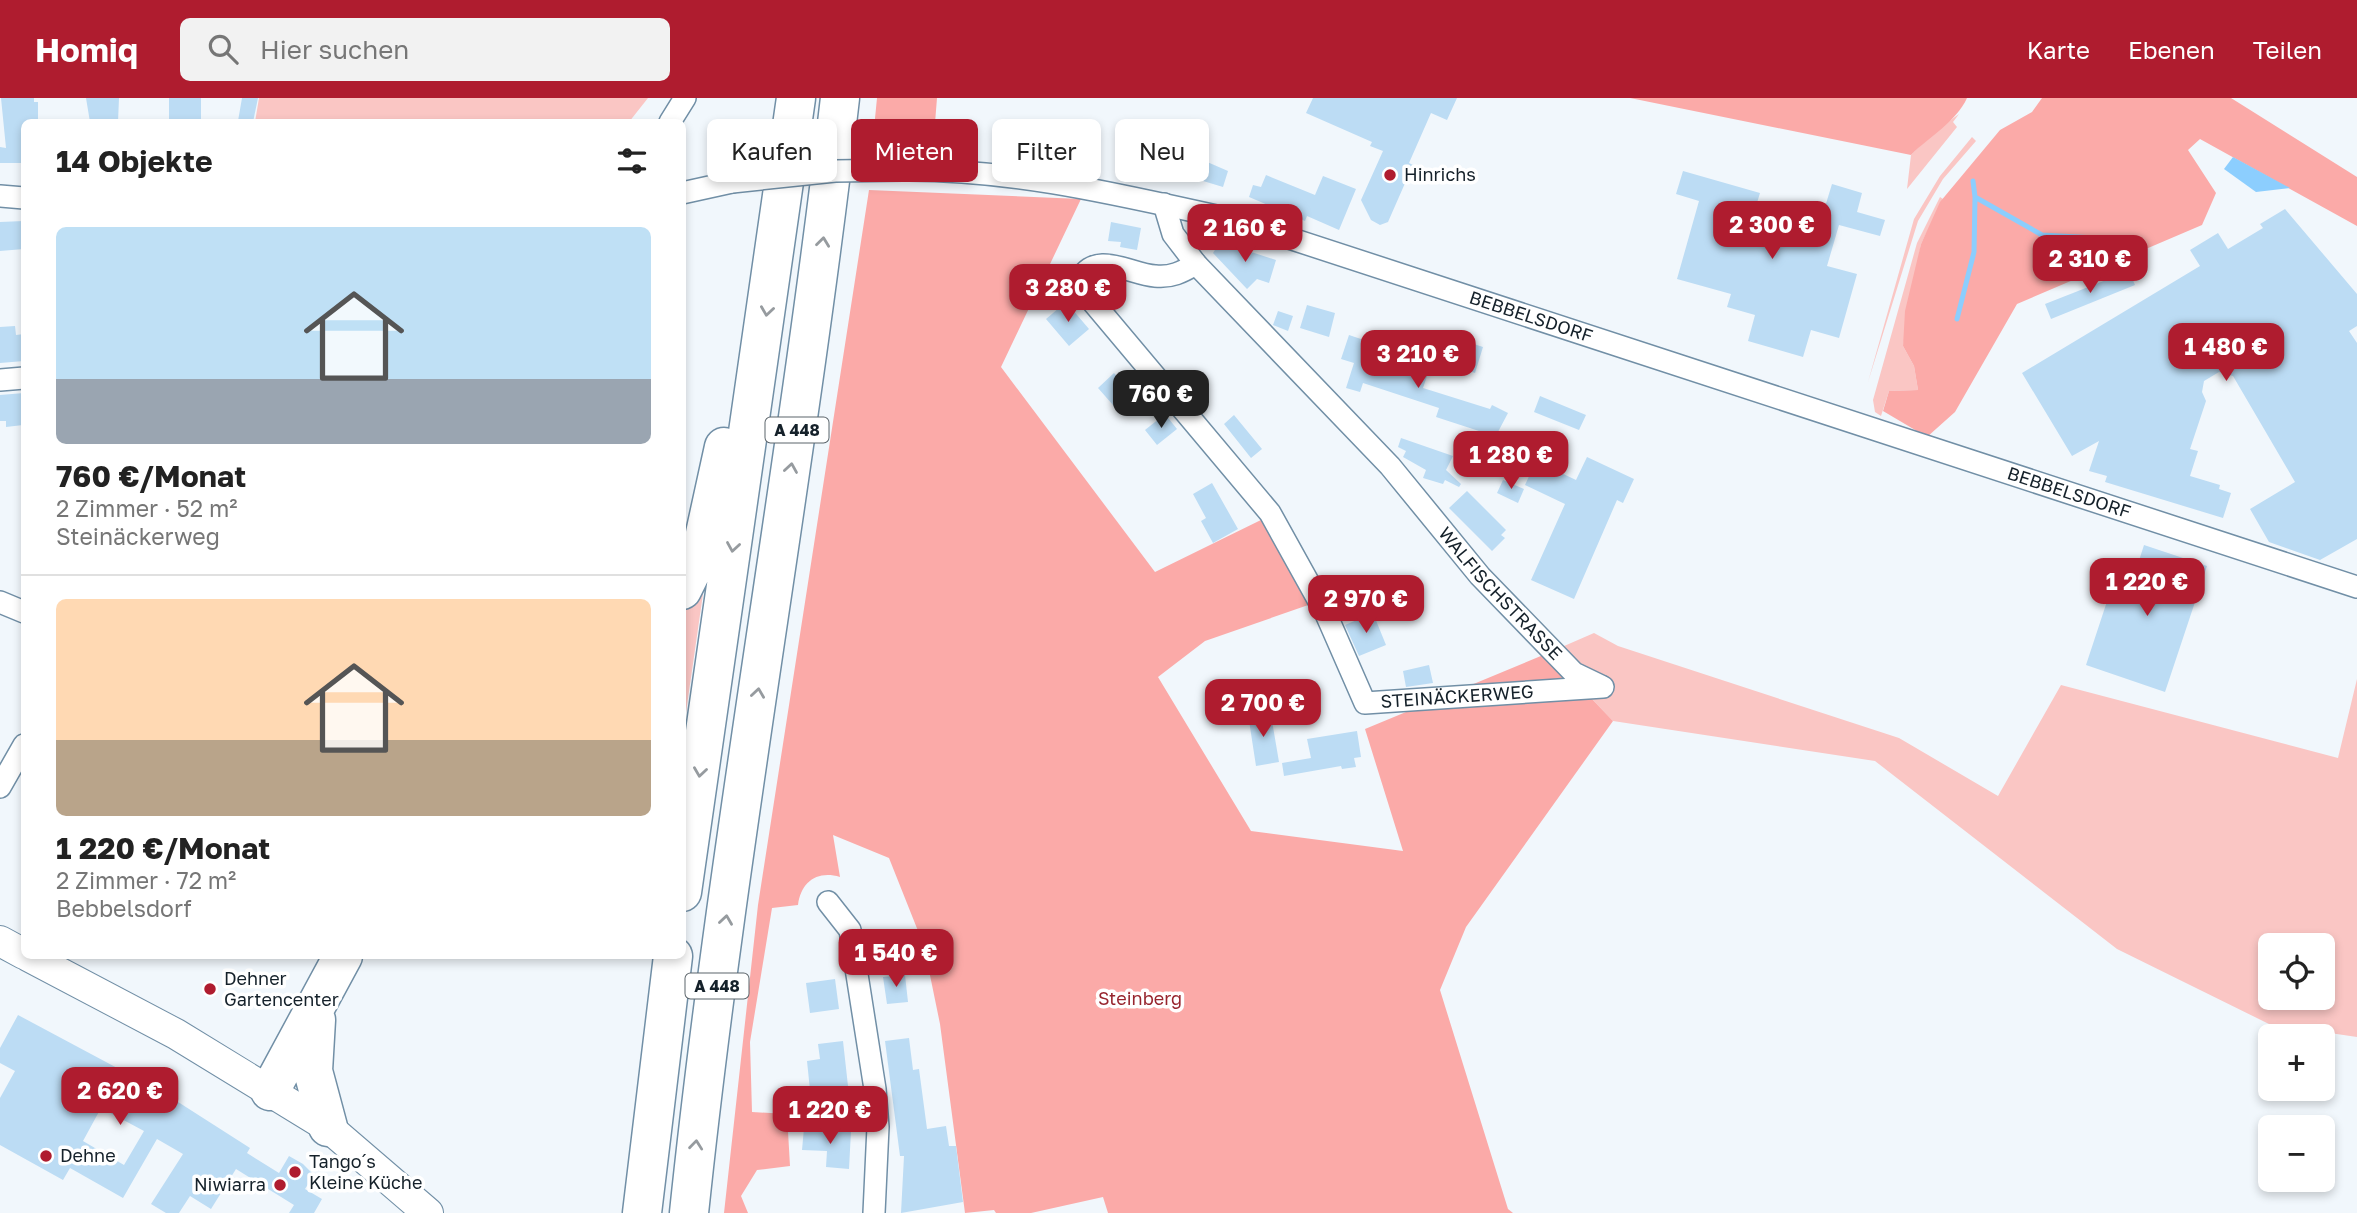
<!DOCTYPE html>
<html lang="de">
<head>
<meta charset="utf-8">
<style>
	body { margin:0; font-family:"Golos Text",sans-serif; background:#f2f2f2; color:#222; height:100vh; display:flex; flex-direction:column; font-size:26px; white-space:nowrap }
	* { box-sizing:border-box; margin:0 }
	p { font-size:23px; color:#767676 }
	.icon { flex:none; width:38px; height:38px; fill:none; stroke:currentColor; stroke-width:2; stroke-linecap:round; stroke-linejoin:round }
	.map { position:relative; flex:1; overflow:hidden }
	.sheet { position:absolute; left:21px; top:21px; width:665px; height:840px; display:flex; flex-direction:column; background:#fff; border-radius:10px; box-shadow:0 4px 10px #0003 }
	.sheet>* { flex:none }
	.top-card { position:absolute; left:707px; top:21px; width:665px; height:63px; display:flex; gap:14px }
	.fabs { position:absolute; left:2258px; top:835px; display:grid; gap:14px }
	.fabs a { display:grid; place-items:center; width:77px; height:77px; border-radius:10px; background:#fff; box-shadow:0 4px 10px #0003; font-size:35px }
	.price { position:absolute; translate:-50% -60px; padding:0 16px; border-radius:14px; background:#af1c2f; color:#fff; font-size:23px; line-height:46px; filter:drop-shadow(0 2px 4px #0008) }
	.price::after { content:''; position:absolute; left:50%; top:42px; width:21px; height:16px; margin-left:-10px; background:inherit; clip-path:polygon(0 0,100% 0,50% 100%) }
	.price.on { background:#222; color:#fff }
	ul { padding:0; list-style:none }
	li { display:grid; align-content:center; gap:14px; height:371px; padding:0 35px }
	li+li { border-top:2px solid #e0e0e0 }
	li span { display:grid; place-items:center; height:217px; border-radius:10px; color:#555 }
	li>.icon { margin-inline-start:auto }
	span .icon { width:126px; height:126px; fill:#fffc; stroke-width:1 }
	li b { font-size:30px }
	h2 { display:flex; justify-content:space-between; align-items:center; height:84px; padding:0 35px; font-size:30px }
	.tag { padding:0 24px; border-radius:10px; background:#fff; box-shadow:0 4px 10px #0003; font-size:24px; line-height:63px }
	.tag.on { background:#af1c2f; color:#fff }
	header { display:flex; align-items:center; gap:42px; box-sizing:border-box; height:98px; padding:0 35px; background:#af1c2f; color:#fff }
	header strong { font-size:33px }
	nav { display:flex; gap:38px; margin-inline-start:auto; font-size:24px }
	.search { width:490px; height:63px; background:#f2f2f2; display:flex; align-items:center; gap:18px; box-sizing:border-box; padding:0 24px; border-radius:10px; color:#767676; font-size:26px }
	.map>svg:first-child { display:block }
</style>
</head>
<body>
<header>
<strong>Homiq</strong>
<div class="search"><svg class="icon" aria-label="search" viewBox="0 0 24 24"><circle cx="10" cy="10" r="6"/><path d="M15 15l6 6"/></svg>Hier suchen</div>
<nav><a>Karte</a><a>Ebenen</a><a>Teilen</a></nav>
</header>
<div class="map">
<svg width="2357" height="1115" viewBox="0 0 2357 1115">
	<rect width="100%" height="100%" fill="#f1f7fc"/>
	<!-- green -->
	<path fill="#fac6c4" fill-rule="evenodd" d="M259 0H648L629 24H255Z
		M1959 16 1953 24 1957 29 1907 91 1911 57 1933 35Z
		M1972 39 1976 43 1943 81 1918 123 1868 284 1914 121 1940 78Z
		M1940 99 1943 101 1921 146 1903 248 1914 268 1918 292 1889 293 1881 318 1875 314 1873 302 1917 145Z
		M706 475 683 635V508Z
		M1594 535 1618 548 1899 640 1998 698 2061 587 2338 660 2357 581V939L2269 926 2117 851 1875 663 1613 623 1548 555ZM2270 847H2322V900H2270Z"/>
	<!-- forest -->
	<path fill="#fbaaa8" d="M877 0H937L933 50 872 51Z
		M1630 0H1967C1956 24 1930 38 1911 57Z
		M2042 0H2231L2357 79V128L2200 41 2188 52 2216 95 2202 127 2017 206 1955 314 1927 339 1883 313 1889 293 1918 292 1914 268 1903 248 1905 213 1921 146 1940 104 2000 32 2032 14Z
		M869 92 1081 101 1001 269 1155 474 1265 420 1314 505 1205 543 1158 579 1251 733 1403 753 1365 631 1548 555 1613 623 1466 829 1440 892 1508 1111 1513 1115H1108L1103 1099 1031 1115H996L994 1112 965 1115 940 926 924 848 889 760 833 737 840 779C817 772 801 784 798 807L772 810 750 944 752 1014 787 1016 790 1068 757 1072 741 1098 748 1115H724L758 807Z"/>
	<!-- water -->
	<path fill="#8ccefe" d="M2233 59 2290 90 2256 94 2224 71Z"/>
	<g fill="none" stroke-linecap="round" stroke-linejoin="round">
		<!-- stream -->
		<path stroke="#8ccefe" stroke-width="5" d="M1973 83 1975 99 2042 137 2131 142
			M1957 221 1974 154 1975 99"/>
	</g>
	<!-- building -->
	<path fill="#bcdcf4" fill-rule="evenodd" d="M1 0H34V4H38V24H24V65H0V49L6 50Z
		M86 0H119L118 24H90Z
		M169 0H201V24H169Z
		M242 0H258L253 24 238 23Z
		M1313 0H1457L1447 22 1431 15 1409 65 1413 67 1388 124 1380 127 1371 122 1361 102 1383 53 1370 48 1372 44 1306 15Z
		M1198 60 1228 73 1223 89 1180 76 1185 61 1197 65Z
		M1683 73 1760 95 1753 118 1787 127 1791 114 1821 122 1832 86 1862 95 1857 114 1885 122 1880 138 1839 127 1827 168 1857 176 1839 240 1811 232 1803 259 1748 243 1755 217 1727 209 1731 196 1677 181 1699 103 1676 96Z
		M1266 77 1315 97 1323 78 1356 91 1339 132 1307 118 1305 123 1249 99 1253 87 1261 89Z
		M2285 111 2357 196V228L2349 233 2357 245V441L2320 462 2269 444 2250 411 2295 384 2233 278 2219 274 2204 283 2202 294 2206 303 2190 351 2198 353 2190 378 2220 387 2219 391 2231 395 2223 420 2105 384 2107 378 2089 373 2099 343 2072 358 2022 275 2200 168 2190 152 2218 135 2228 151 2263 130 2260 126Z
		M24 123V151L0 153V124Z
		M1111 124 1141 130 1137 152 1120 149 1121 144 1108 143Z
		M1220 144 1276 162 1269 185 1257 181 1247 191 1213 155Z
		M2129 173 2135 187 2051 221 2045 206Z
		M1066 204 1089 231 1069 248 1046 221Z
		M1307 207 1335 215 1329 239 1300 230Z
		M1278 213 1293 218 1288 233 1273 227Z
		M15 228 16 237 24 236V263L0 265V229Z
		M1349 237 1376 246 1372 258 1428 275 1423 290 1490 311 1492 307 1508 315 1490 349 1474 341 1479 333 1436 319 1439 310 1363 285 1360 294 1346 290 1354 265 1341 261Z
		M1458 241 1483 249 1475 275 1449 266Z
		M1114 275 1136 300 1120 315 1098 290Z
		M24 295 23 327 6 329V323H0V297Z
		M1540 298 1586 317 1579 332 1534 314Z
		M1165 316 1177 331 1157 347 1145 332Z
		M1234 317 1262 351 1251 360 1224 326Z
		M1401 340 1453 358 1446 372 1461 386 1459 389 1445 382 1443 386 1423 380 1426 372 1403 359 1406 353 1398 349Z
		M1587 359 1634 381 1623 405 1617 402 1574 501 1531 482 1565 406 1525 387 1536 363 1576 382Z
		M1503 382 1524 391 1518 405 1497 395Z
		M1212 385 1238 431 1213 445 1201 423 1206 420 1193 396Z
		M1467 393 1506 432 1501 437 1505 440 1492 453 1449 410Z
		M2144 447 2207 468 2165 594 2086 567 2119 467 2136 472Z
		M1373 515 1386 547 1359 558 1345 527Z
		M1429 567 1433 585 1406 589 1403 573Z
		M1265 613 1266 617H1271L1279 664 1256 668 1248 616Z
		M1357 633 1361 659 1354 660 1356 669 1342 671 1341 668 1284 678 1282 665 1311 660 1307 641Z
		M905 877 908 904 887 906 883 879Z
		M835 881 839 911 810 915 806 885Z
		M18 917 164 995 250 1050 247 1055 279 1075 289 1058 303 1066 314 1077 305 1091 322 1101 314 1115H289L294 1107 236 1071 211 1111 190 1098 179 1115H166L151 1106 183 1056 157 1041 123 1100 70 1070 63 1082 0 1047V1000L15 973 0 965V950ZM101 1010 144 1033 124 1067 83 1043Z
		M909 940 913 972 919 971 927 1031 946 1028 949 1048H956L963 1104 901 1115 904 1058H900L885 943Z
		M843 943 848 988 810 992 807 963 820 961 818 946Z
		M804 1030 851 1033 849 1071 826 1069 827 1053 802 1052Z"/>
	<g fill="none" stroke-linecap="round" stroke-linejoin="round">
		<!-- minor casing -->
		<g stroke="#718fa6" stroke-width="24">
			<g id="minor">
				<path d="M670 24 685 0"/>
				<path id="s1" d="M903 72C1016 71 1124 98 1234 122L2357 489"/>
				<path d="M682 95 732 84"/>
				<path d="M0 98 24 100"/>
				<path id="s2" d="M1164 106 1173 136 1196 166 1390 368 1480 478 1574 575 1601 588"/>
				<path id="s3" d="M1196 166C1182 174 1171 180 1155 178 1130 176 1095 152 1080 182L1086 196 1270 415 1326 516 1365 605 1603 589"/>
				<path d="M0 282 24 280"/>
				<path d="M0 504 24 514"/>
				<path d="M0 689 24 647"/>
				<path d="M828 804 850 832 875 991 878 1029 874 1115"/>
			</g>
		</g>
		<!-- secondary casing -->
		<g stroke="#718fa6" stroke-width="32">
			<path id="secondary" d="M0 843 24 856
				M28 858 176 936 328 1029 428 1115"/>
		</g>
		<!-- motorway casing -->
		<g stroke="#718fa6" stroke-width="41">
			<path id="motorway" d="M682 492 701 454 724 349
				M682 794 796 0
				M316 922 313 973 328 1029
				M270 993 343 858
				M642 1115 673 858
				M689 1115C728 742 797 373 840 0"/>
		</g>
		<!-- minor -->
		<use href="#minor" stroke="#fff" stroke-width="21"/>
		<!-- secondary -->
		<use href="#secondary" stroke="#fff" stroke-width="30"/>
		<!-- motorway -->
		<use href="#motorway" stroke="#fff" stroke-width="38"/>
		<!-- minor-bridge casing -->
		<g stroke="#718fa6" stroke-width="24" stroke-linecap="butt">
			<path id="minor-bridge" d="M732 84 835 73 903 72"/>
		</g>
		<!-- minor-bridge -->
		<use href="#minor-bridge" stroke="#fff" stroke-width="21"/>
	</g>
	<!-- one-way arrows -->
	<defs><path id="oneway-chevron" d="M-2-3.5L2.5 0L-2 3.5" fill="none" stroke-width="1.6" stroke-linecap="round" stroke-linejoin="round" transform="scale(1.75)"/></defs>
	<g stroke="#969b9f">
		<use href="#oneway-chevron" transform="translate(823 144) rotate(-83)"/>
		<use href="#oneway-chevron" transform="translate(767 213) rotate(98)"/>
		<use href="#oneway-chevron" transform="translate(791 370) rotate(-81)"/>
		<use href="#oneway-chevron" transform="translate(733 449) rotate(99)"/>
		<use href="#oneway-chevron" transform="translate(758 595) rotate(-82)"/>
		<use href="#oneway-chevron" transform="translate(700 674) rotate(98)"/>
		<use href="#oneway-chevron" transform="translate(726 822) rotate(-82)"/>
		<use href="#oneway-chevron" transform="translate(696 1047) rotate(-84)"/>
	</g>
	<!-- markers -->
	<g fill="#af1c2f" stroke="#fff" stroke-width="2.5">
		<circle cx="1390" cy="77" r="7"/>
		<circle cx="210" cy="891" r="7"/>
		<circle cx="46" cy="1058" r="7"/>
		<circle cx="295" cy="1074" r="7"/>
		<circle cx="280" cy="1087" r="7"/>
	</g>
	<g text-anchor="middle" stroke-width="7" stroke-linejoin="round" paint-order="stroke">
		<!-- shield labels -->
		<g fill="#fff" stroke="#5b646a" stroke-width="2">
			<rect x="765.5" y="319.5" width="63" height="25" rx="5"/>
			<rect x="685.5" y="875.5" width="63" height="25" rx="5"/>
		</g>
		<g font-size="16" font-weight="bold" fill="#15212a">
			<text x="797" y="338">A 448</text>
			<text x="717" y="894">A 448</text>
		</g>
		<!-- poi labels -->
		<g font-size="18" fill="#15212a" stroke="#fff" text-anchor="start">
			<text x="1404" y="83">Hinrichs</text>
			<text x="224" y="887">Dehner<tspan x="224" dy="21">Gartencenter</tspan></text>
			<text x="60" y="1064">Dehne</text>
			<text x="309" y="1070">Tango´s<tspan x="309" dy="21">Kleine Küche</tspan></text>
			<text x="266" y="1093" text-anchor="end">Niwiarra</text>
		</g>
		<!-- street labels -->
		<g font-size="18" fill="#15212a" stroke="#fff">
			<text dy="6" stroke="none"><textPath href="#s1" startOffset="648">BEBBELSDORF</textPath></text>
			<text dy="6" stroke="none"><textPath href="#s1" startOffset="1214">BEBBELSDORF</textPath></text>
			<text dy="6" stroke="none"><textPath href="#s2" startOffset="518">WALFISCHSTRASSE</textPath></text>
			<text dy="6" stroke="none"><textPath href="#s3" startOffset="732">STEINÄCKERWEG</textPath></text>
		</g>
		<!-- park labels -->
		<g font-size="18" fill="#97252e" stroke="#fff">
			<text x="1140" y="907">Steinberg</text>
		</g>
	</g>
</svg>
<div class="fabs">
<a><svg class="icon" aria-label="locate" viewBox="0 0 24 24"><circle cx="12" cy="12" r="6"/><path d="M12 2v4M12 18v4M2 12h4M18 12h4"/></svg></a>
<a>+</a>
<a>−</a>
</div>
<b class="price" style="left:1772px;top:163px">2 300 €</b>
<b class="price" style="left:1245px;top:166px">2 160 €</b>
<b class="price" style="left:2090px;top:197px">2 310 €</b>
<b class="price" style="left:1068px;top:226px">3 280 €</b>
<b class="price" style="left:2226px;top:285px">1 480 €</b>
<b class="price" style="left:1418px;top:292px">3 210 €</b>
<b class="price on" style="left:1161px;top:332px">760 €</b>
<b class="price" style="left:1511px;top:393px">1 280 €</b>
<b class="price" style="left:2147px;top:520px">1 220 €</b>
<b class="price" style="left:1366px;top:537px">2 970 €</b>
<b class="price" style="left:1263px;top:641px">2 700 €</b>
<b class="price" style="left:896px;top:891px">1 540 €</b>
<b class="price" style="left:120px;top:1029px">2 620 €</b>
<b class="price" style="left:830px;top:1048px">1 220 €</b>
<div class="top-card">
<a class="tag">Kaufen</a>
<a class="tag on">Mieten</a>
<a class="tag">Filter</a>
<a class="tag">Neu</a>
</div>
<section class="sheet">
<h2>14 Objekte<svg class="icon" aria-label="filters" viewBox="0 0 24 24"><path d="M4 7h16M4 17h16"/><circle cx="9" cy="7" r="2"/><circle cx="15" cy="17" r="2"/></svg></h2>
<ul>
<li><span style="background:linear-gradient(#bfe0f5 70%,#9aa5b1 0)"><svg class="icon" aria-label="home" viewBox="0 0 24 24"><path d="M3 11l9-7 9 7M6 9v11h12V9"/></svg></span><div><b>760 €/Monat</b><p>2 Zimmer · 52 m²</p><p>Steinäckerweg</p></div></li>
<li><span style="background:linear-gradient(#ffd9b3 65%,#b9a48a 0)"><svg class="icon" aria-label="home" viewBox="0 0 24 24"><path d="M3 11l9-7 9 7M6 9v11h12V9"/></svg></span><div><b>1 220 €/Monat</b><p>2 Zimmer · 72 m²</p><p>Bebbelsdorf</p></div></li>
</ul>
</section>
</div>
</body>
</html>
